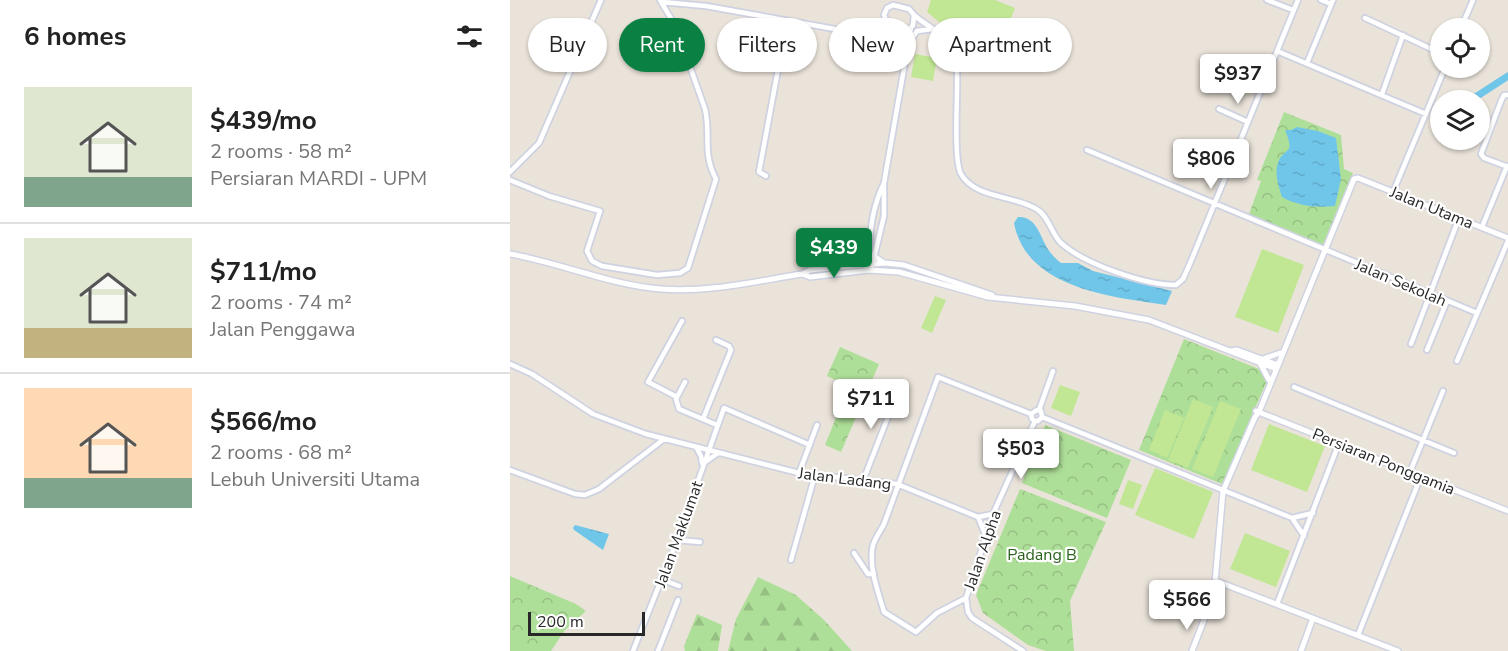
<!DOCTYPE html>
<html lang="en">
<head>
<meta charset="utf-8">
<style>
	body { margin:0; font-family:"Nunito Sans",sans-serif; background:#f2f2f2; color:#222; height:100vh; display:flex; flex-direction:column; font-size:22px; white-space:nowrap }
	* { box-sizing:border-box; margin:0 }
	p { font-size:20px; color:#767676 }
	.icon { flex:none; width:33px; height:33px; fill:none; stroke:currentColor; stroke-width:2; stroke-linecap:round; stroke-linejoin:round }
	.map { position:relative; flex:1; overflow:hidden }
	.details { display:flex; flex-direction:column; background:#fff; width:510px }
	.details>* { flex:none }
	.hud { position:absolute; left:18px; top:18px; width:570px; height:54px; display:flex; gap:12px }
	.buttons { position:absolute; left:920px; top:18px; display:grid; gap:12px }
	.buttons a { display:grid; place-items:center; width:60px; height:60px; border-radius:50%; background:#fff; box-shadow:0 2px 4px #0004; font-size:30px }
	.scale { position:absolute; left:18px; bottom:15px; width:117px; box-sizing:border-box; padding-left:6px; border:3px solid #282828; border-top:0; font-size:16px; line-height:21px; white-space:nowrap; color:#282828; -webkit-text-stroke:4px #fff; paint-order:stroke }
	.price { position:absolute; translate:-50% -51px; padding:0 14px; border-radius:6px; background:#fff; color:#222; font-size:20px; line-height:39px; filter:drop-shadow(0 2px 3px #0008) }
	.price::after { content:''; position:absolute; left:50%; top:36px; width:18px; height:14px; margin-left:-9px; background:inherit; clip-path:polygon(0 0,100% 0,50% 100%) }
	.price.selected { background:#0b8043; color:#fff }
	ul { padding:0; list-style:none }
	li { display:flex; align-items:center; gap:18px; height:150px; padding:0 24px }
	li+li { border-top:2px solid #e0e0e0 }
	li span { display:grid; place-items:center; flex:none; width:168px; height:120px; border-radius:0px; color:#555 }
	li>.icon { margin-inline-start:auto }
	span .icon { width:72px; height:72px; fill:#fffc; stroke-width:1 }
	li b { font-size:26px }
	h2 { display:flex; justify-content:space-between; align-items:center; height:72px; padding:0 24px; font-size:26px }
	.chip { padding:0 21px; border-radius:27px; background:#fff; box-shadow:0 2px 4px #0004; font-size:21px; line-height:54px }
	.chip.selected { background:#0b8043; color:#fff }
	main { display:flex; flex:1; min-height:0 }
	.map>svg:first-child { display:block }
</style>
</head>
<body>
<main>
<section class="details">
<h2>6 homes<svg class="icon" aria-label="filters" viewBox="0 0 24 24"><path d="M4 7h16M4 17h16"/><circle cx="9" cy="7" r="2"/><circle cx="15" cy="17" r="2"/></svg></h2>
<ul>
<li><span style="background:linear-gradient(#dfe7d0 75%,#7fa58c 0)"><svg class="icon" aria-label="home" viewBox="0 0 24 24"><path d="M3 11l9-7 9 7M6 9v11h12V9"/></svg></span><div><b>$439/mo</b><p>2 rooms · 58 m²</p><p>Persiaran MARDI - UPM</p></div></li>
<li><span style="background:linear-gradient(#dfe7d0 75%,#c2b280 0)"><svg class="icon" aria-label="home" viewBox="0 0 24 24"><path d="M3 11l9-7 9 7M6 9v11h12V9"/></svg></span><div><b>$711/mo</b><p>2 rooms · 74 m²</p><p>Jalan Penggawa</p></div></li>
<li><span style="background:linear-gradient(#ffd9b3 75%,#7fa58c 0)"><svg class="icon" aria-label="home" viewBox="0 0 24 24"><path d="M3 11l9-7 9 7M6 9v11h12V9"/></svg></span><div><b>$566/mo</b><p>2 rooms · 68 m²</p><p>Lebuh Universiti Utama</p></div></li>
</ul>
</section>
<div class="map">
<svg width="998" height="651" viewBox="0 0 998 651">
	<defs>
		<pattern id="forest-firs" width="22" height="20" patternUnits="userSpaceOnUse" patternTransform="scale(1.5)"><rect width="22" height="20" fill="#aedf98"/><path d="M5 1l3.5 6h-7zM16 11l3.5 6h-7z" fill="#96bf83"/></pattern>
		<pattern id="park-crowns" width="20" height="18" patternUnits="userSpaceOnUse" patternTransform="scale(1.5)"><rect width="20" height="18" fill="#aedf98"/><path d="M2 6a3 3 0 1 1 6 0M12 15a3 3 0 1 1 6 0" fill="none" stroke="#96bf83"/></pattern>
		<pattern id="water-ripples" width="26" height="14" patternUnits="userSpaceOnUse" patternTransform="scale(1.5)"><rect width="26" height="14" fill="#70c6e9"/><path d="M2 4q2-2 4 0t4 0M15 11q2-2 4 0t4 0" fill="none" stroke="#61aac8"/></pattern>
	</defs>
	<rect width="100%" height="100%" fill="#eae3da"/>
	<!-- forest -->
	<path fill="url(#forest-firs)" d="M248 577 286 595 314 620 342 651H218L226 619Z
		M187 614 212 625 208 651H175L174 646Z"/>
	<!-- park -->
	<path fill="url(#park-crowns)" d="M774 112 831 135 834 169 843 173 812 247 738 217 751 181 747 180Z
		M674 339 749 369 757 381 712 484 629 450Z
		M330 347 369 364 331 452 315 445 327 415 322 413 334 384 317 376Z
		M535 425 621 460 597 518 512 483Z
		M510 489 596 522 560 601 564 651H536L518 645 473 613 466 595Z
		M0 576 66 604 76 611 55 630 41 651H0Z"/>
	<!-- pitch -->
	<path fill="#c1e694" d="M421 0H485L505 8 487 54 447 37 417 12Z
		M405 54 427 58 423 81 401 77Z
		M752 249 794 265 768 333 725 317Z
		M425 296 436 300 422 333 411 328Z
		M550 385 570 392 561 416 541 408Z
		M683 399 703 407 678 468 658 460Z
		M710 401 731 409 703 477 682 469Z
		M655 410 674 418 657 458 639 450Z
		M759 424 815 446 797 492 741 470Z
		M645 468 703 492 684 539 625 515Z
		M618 480 632 485 623 509 609 504Z
		M735 533 780 551 766 587 720 569Z"/>
	<!-- water -->
	<path fill="url(#water-ripples)" d="M787 127 808 131 826 138 831 179 825 206C806 208 788 206 772 197 769 187 764 173 768 163 774 146 786 157 775 130H781Z
		M508 217C528 216 530 239 540 252 543 256 547 260 551 263H568L583 271 662 291 656 305C603 297 516 289 504 223Z
		M65 525 99 534 93 550 64 530 63 528Z"/>
	<g fill="none" stroke-linecap="round" stroke-linejoin="round">
		<!-- river -->
		<path stroke="#70c6e9" stroke-width="7" d="M961 100 998 76"/>
		<!-- minor casing -->
		<g stroke="#cfd2e0" stroke-width="8">
			<path id="minor" d="M757 0 783 10
				M811 0 821 4
				M152 2 196 6 347 33 359 32 378 25
				M383 5 399 9 404 15 403 25 399 30 392 31 378 25 374 15 377 8Z
				M404 15C416 26 434 33 443 47 448 54 447 65 447 73 448 94 443 159 451 174 465 199 506 195 528 210 539 217 542 235 551 243 574 264 635 285 666 285L673 279 681 261 788 0
				M855 18 930 53
				M951 28 963 0
				M401 40 407 31 423 29
				M767 51 916 114
				M797 63 823 0
				M872 94 893 35
				M998 95H994L991 101 971 154 974 158 998 167
				M709 109 738 122
				M577 150 967 313
				M0 172 29 143 91 0
				M256 176 249 172 277 21
				M0 180 39 196 90 211 77 251 82 261 92 266 147 275 170 273 178 268 206 179C192 154 201 134 195 109L166 27 150 0
				M883 192 935 68
				M972 227 997 166
				M362 266 374 216V183
				M356 270C362 236 358 217 374 183L401 28
				M901 344 949 218
				M917 350 937 301
				M947 361 998 241
				M0 364 22 374 83 414 136 434 289 473 387 484 468 517 483 514
				M175 382 166 399 169 409 207 425
				M784 387 944 453
				M167 397 138 382 172 321
				M529 410 543 371
				M532 417 782 518 803 513
				M193 419 221 350 219 346 206 340
				M186 447 191 456 192 463
				M194 463 208 453
				M0 470 65 494 75 495 89 489 154 439
				M900 472 933 391
				M289 473 307 425
				M353 481 390 386
				M468 517 475 534
				M782 518 794 536
				M167 540 190 542
				M344 553 358 574H364
				M281 560 305 475
				M151 579 169 586
				M456 598 427 613 406 632 374 612C368 591 358 566 363 545 365 538 371 530 374 524L428 377 521 414
				M767 604 829 443
				M848 635 911 476
				M123 651 167 540 214 408 300 445
				M148 651 168 600
				M513 651 462 618 458 612 456 598 483 514 525 421H528L532 417 531 411 527 410 521 414 522 419 525 421"/>
		</g>
		<!-- tertiary casing -->
		<g stroke="#cfd2e0" stroke-width="8">
			<path id="tertiary" d="M0 254C51 263 100 285 151 289 197 293 247 281 292 274L300 270 375 263 394 265 482 295
				M363 255 374 263
				M348 264 359 251
				M292 274 300 277 359 270 389 272 478 297 565 306 639 320 764 368 767 364
				M721 351 727 350 765 364V369
				M753 359 770 353
				M750 363 759 380
				M746 411 998 511
				M706 581 888 651
				M682 651 704 594 713 491 745 417 749 412 844 179 848 178 998 238
				M791 651 803 618"/>
		</g>
		<!-- minor -->
		<use href="#minor" stroke="#fff" stroke-width="4.5"/>
		<!-- tertiary -->
		<use href="#tertiary" stroke="#fff" stroke-width="5"/>
	</g>
	<g text-anchor="middle" stroke-width="4.5" stroke-linejoin="round" paint-order="stroke">
		<!-- street labels -->
		<g font-size="16" fill="#282828" stroke="#fff">
			<text transform="translate(922 207) rotate(22)" y="6">Jalan Utama</text>
			<text transform="translate(891 282) rotate(23)" y="6">Jalan Sekolah</text>
			<text transform="translate(874 461) rotate(22)" y="6">Persiaran Ponggamia</text>
			<text transform="translate(335 478) rotate(7)" y="6">Jalan Ladang</text>
			<text transform="translate(168 534) rotate(-70)" y="6">Jalan Maklumat</text>
			<text transform="translate(472 550) rotate(-71)" y="6">Jalan Alpha</text>
		</g>
		<!-- park labels -->
		<g font-size="16" fill="#28611c" stroke="#fff">
			<text x="532" y="560">Padang B</text>
		</g>
	</g>
</svg>
<div class="buttons">
<a><svg class="icon" aria-label="locate" viewBox="0 0 24 24"><circle cx="12" cy="12" r="6"/><path d="M12 2v4M12 18v4M2 12h4M18 12h4"/></svg></a>
<a><svg class="icon" aria-label="layers" viewBox="0 0 24 24"><path d="M12 4l9 5-9 5-9-5zM3 14l9 5 9-5"/></svg></a>
</div>
<div class="scale">200 m</div>
<b class="price" style="left:728px;top:105px">$937</b>
<b class="price" style="left:701px;top:190px">$806</b>
<b class="price selected" style="left:324px;top:279px">$439</b>
<b class="price" style="left:361px;top:430px">$711</b>
<b class="price" style="left:511px;top:480px">$503</b>
<b class="price" style="left:677px;top:631px">$566</b>
<div class="hud">
<a class="chip">Buy</a>
<a class="chip selected">Rent</a>
<a class="chip">Filters</a>
<a class="chip">New</a>
<a class="chip">Apartment</a>
</div>
</div>
</main>
</body>
</html>
